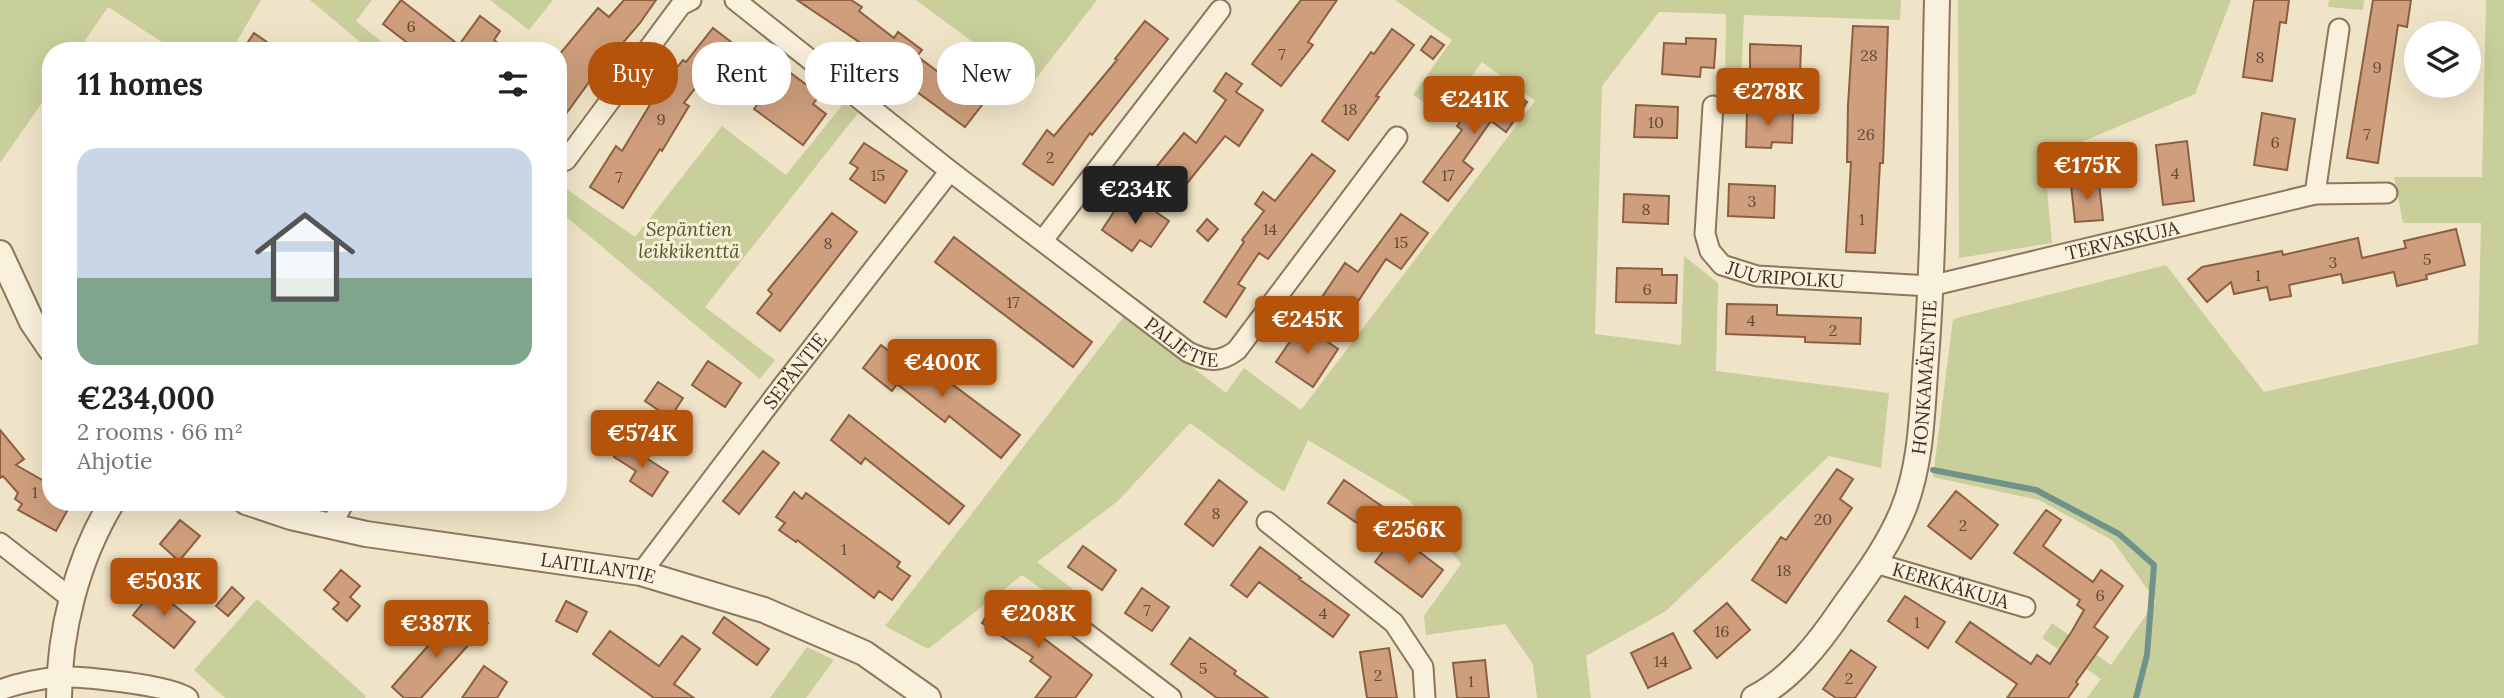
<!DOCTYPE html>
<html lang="en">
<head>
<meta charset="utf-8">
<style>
	body { margin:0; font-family:Lora,serif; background:#f2f2f2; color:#222; height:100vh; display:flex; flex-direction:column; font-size:26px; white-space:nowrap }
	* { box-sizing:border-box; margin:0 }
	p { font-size:23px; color:#767676 }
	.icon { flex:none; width:38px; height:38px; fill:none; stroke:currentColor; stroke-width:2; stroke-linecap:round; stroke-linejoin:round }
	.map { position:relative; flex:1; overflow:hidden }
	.panel { position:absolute; left:42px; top:42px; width:525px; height:469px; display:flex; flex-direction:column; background:#fff; border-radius:28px; box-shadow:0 7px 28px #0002 }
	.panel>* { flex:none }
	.hud { position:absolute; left:588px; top:42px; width:665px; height:63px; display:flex; gap:14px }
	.buttons { position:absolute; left:2404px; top:21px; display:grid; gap:14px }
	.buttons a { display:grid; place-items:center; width:77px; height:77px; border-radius:50%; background:#fff; box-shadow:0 7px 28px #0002; font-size:35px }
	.price { position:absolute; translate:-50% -60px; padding:0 16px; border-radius:7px; background:#b45309; color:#fff; font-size:23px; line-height:46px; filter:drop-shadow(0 2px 4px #0008) }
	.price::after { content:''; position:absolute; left:50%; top:42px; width:21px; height:16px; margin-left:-10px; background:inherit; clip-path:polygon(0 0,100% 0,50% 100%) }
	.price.selected { background:#222; color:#fff }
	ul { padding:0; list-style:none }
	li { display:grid; align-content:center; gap:14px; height:371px; padding:0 35px }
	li+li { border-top:2px solid #e0e0e0 }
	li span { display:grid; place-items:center; height:217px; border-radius:21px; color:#555 }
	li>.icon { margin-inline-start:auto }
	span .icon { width:126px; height:126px; fill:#fffc; stroke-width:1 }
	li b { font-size:30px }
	h2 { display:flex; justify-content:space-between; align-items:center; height:84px; padding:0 35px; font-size:30px }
	.pill { padding:0 24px; border-radius:28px; background:#fff; box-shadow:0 7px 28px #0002; font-size:24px; line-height:63px }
	.pill.selected { background:#b45309; color:#fff }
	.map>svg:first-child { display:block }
</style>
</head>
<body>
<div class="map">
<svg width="2504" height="698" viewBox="0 0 2504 698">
	<rect width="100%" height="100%" fill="#f0e4c8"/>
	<!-- green -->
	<path fill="#c9cf9b" d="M0 0H261L231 51H176L108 7 78 51H51V90L0 163Z
		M310 0H372L356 21 393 51H371Z
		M490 0H553L529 30Z
		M916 0H1097L1031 85Z
		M1395 0H1901L1900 20 1744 15 1741 83 1725 82 1726 14 1659 12 1602 86 1595 334 1681 345 1684 256 1718 283 1716 371 1889 393 1881 468 1829 456 1666 611 1586 656 1591 698H1537L1533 664 1505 624 1426 635 1424 616 1461 564 1409 500 1308 440 1284 492 1190 423 1118 501 1037 562 1074 590 1061 603 1022 575 928 649 885 626 1125 315 1226 393 1244 368 1301 410 1535 101 1482 62 1443 115 1413 95 1452 40Z
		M1958 0H2231L2195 94 2044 158 2052 243 1959 258Z
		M2329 0H2364L2363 10 2328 7Z
		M2486 0H2504V698H2087L2101 679 2042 638 2052 623 2111 665 2156 601 2112 540 2039 500 1933 477 1953 319 2166 265 2264 392 2478 344 2481 223H2403L2394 177H2482Z
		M844 103 858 113 705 307 775 360 760 379 558 210V197L565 188 635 237 722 126 786 175Z
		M257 599 366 696 365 698H225L194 670Z
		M807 647 834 660 806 698H770Z"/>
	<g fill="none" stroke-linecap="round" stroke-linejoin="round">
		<!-- stream -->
		<path stroke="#6f938a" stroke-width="6" d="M1933 470 2036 490 2119 534 2154 565 2147 655 2136 698"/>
	</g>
	<!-- building -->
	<path fill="#cf9f7d" stroke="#8d5f41" stroke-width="2" d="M401 0 459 45 480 16 500 31 494 40 509 51H418L383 24Z
		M624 0H656L640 23 604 65 603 63 558 125V56L598 8 609 17Z
		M797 0H851L862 7 859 11 894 38 898 32 922 50 917 56 982 105 965 127 861 51 865 46Z
		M1301 0H1337L1308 42 1313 45 1281 86 1252 64Z
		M2254 0H2289L2286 23 2280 22 2272 81 2243 77Z
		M2373 0H2411L2407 27 2398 25 2378 163 2347 158Z
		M1145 21 1168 39 1092 135 1090 133 1053 185 1023 164 1047 130 1054 136 1117 60 1115 59Z
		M1853 26 1888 27 1883 163H1880L1875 253 1846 252 1851 162H1847L1848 105Z
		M713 28 735 45 714 73 709 70 684 103 689 106 662 151 660 149 623 208 590 187 616 146 622 151 660 88 683 60 686 62Z
		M1392 29 1414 45 1376 96 1379 97 1348 140 1322 121 1371 52 1374 54Z
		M254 33 280 51H242Z
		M1431 36 1444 45 1433 59 1421 50Z
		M1686 38 1716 39 1714 68 1701 67 1700 77 1662 74 1664 43 1686 44Z
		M1750 44 1801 46 1800 74 1750 72Z
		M784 68 820 95 813 104 826 114 803 145 754 109Z
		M1226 73 1242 84 1236 92 1263 110 1239 146 1225 136 1184 187 1157 166 1184 133 1196 143 1226 100 1214 91Z
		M1492 77 1527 102 1506 132 1491 121 1463 161 1473 169 1448 201 1423 182 1462 130 1457 126Z
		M1636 105 1678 107 1677 138 1634 137Z
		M1747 110 1793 112 1792 143 1772 142 1771 148 1746 147Z
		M2262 113 2295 119 2287 170 2254 165Z
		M2187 141 2194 201 2163 205 2156 145Z
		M864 143 907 171 885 203 850 179 858 168 850 163Z
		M2113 152 2116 178 2101 180 2098 154Z
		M1312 154 1335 171 1268 259 1259 253 1238 284 1245 288 1226 317 1204 302 1244 242 1242 240 1264 211 1255 204 1263 192 1275 201Z
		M2099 183 2103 220 2075 222 2071 185Z
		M1729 184 1775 186 1774 218 1728 216Z
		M1624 194 1669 196 1668 224 1623 222Z
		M1139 200 1169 221 1151 247 1140 240 1132 251 1102 230 1119 204 1130 212Z
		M832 213 857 232 780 331 757 313 772 294 768 290Z
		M1401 214 1428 233 1401 269 1386 259 1349 315 1322 297 1345 263 1358 272Z
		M1207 219 1218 229 1208 241 1197 231Z
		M2456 229 2465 265 2426 275 2427 279 2397 286 2394 272 2343 283 2341 274 2289 285 2291 296 2270 300 2267 287 2234 294 2231 282 2207 302 2188 279 2202 267 2282 251 2283 255 2358 238 2362 258 2406 248 2404 241Z
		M954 237 1092 342 1073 367 935 262Z
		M1617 268 1662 269V275H1677L1676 303 1616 302Z
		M1727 304 1777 305V315L1861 318 1860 344 1805 342V337L1726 334Z
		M1302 324 1338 349 1313 387 1276 362Z
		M881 345 910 367 917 358 1020 435 1001 458 949 416 945 422 897 384 892 391 863 368Z
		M708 361 741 383 725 407 692 385Z
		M658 382 683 398 670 418 645 401Z
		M849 415 964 506 949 524 865 458 861 464 831 440Z
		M0 430 24 459 16 465 51 485V502H72L56 531 18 510 22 504 15 499 18 493 3 476 0 478Z
		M623 443 668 472 652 496 630 481 636 471 614 457Z
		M763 451 779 463 739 514 723 501Z
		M1837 469 1853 479 1840 499 1852 508 1786 603 1752 580 1781 537 1786 540Z
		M1219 480 1247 502 1213 546 1185 524Z
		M1344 480 1386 509 1370 532 1328 503Z
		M1956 491 1998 525 1971 559 1928 526Z
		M794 492 802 499 806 493 900 562 897 567 910 576 892 600 879 591 874 598 797 540 796 542 779 530 785 523 776 517Z
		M2046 510 2061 520 2043 546 2093 582 2101 570 2123 586 2094 627 2108 637 2076 682 2078 684 2068 698H2007L2017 684 1956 642 1970 622 2031 664 2037 655 2050 664 2072 631 2084 610 2077 605 2080 600 2014 553Z
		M180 520 200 536 179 561 160 544Z
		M1396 534 1443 570 1422 597 1375 562Z
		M1083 546 1116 570 1102 590 1068 567Z
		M1260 547 1301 578 1299 579 1349 615 1333 637 1259 582 1247 597 1231 585Z
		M341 570 360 586 350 597 360 606 347 621 333 609 339 603 324 590Z
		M232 587 244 598 228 616 216 606Z
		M1142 588 1169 607 1152 631 1125 613Z
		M154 589 195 622 174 648 133 615Z
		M1000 595 1041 622 1034 631 1092 675 1075 698H1035L1051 677 1030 661 1033 657 982 623Z
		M1905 596 1945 622 1928 648 1888 621Z
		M566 601 587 612 577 632 556 621Z
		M1727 603 1750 630 1717 658 1694 631Z
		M477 613 488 623 421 698H404L392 687 441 631 453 642Z
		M724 617 769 649 757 665 713 633Z
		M610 631 659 666 682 636 700 649 674 684 694 698H654L593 654Z
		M1673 633 1691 668 1648 688 1631 653Z
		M1190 638 1236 671 1234 674 1268 698H1217L1171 664Z
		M1389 648 1397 698H1367L1360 652Z
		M1851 650 1876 667 1855 698H1836L1823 689Z
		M1485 660 1489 698H1457L1453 663Z
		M484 666 507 682 497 698H462Z"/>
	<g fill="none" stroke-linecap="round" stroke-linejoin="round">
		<!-- minor casing -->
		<g stroke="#8d765c" stroke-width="23">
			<g id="minor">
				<path id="s1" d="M735 0 950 171 1188 352C1207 361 1219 364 1237 350L1397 137"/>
				<path id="s2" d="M1713 106 1705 234 1710 251 1722 265 1757 276 1930 286 2315 194 2387 193"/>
				<path d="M558 163 566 160 681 5 691 0"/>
				<path d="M2315 194 2339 29"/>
				<path d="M1043 240 1220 10"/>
				<path d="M1267 522 1394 623 1423 667 1425 698"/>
				<path d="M330 527 344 502"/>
				<path d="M0 543 72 599"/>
				<path id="s3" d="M1875 563 2025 607"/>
				<path id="s4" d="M641 573 785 383 950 171"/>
				<path d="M1078 627 1171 698"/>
				<path d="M0 690C19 683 39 679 59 677 83 676 169 685 188 698"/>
			</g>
		</g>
		<!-- tertiary casing -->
		<g stroke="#8d765c" stroke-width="28">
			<g id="tertiary">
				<path d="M0 253 32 322 51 350"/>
				<path id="s5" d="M246 502 291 517 366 534 641 573 764 610 864 653 928 698"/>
				<path d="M59 698C59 631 77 560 112 502"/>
				<path id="s6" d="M1754 698C1791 679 1819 643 1842 609 1864 578 1888 547 1903 510 1922 463 1922 410 1926 359 1935 240 1934 120 1937 0"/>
			</g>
		</g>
		<!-- minor -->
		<use href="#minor" stroke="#faf1dc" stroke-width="19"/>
		<!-- tertiary -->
		<use href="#tertiary" stroke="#faf1dc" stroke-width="24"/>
	</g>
	<g text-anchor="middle" stroke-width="6" stroke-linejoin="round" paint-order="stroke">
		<!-- number labels -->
		<g font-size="16" fill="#624a37">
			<text x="411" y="32">6</text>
			<text x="1282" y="60">7</text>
			<text x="1869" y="61">28</text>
			<text x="2260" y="63">8</text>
			<text x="2377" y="73">9</text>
			<text x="1350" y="115">18</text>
			<text x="661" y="125">9</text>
			<text x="1656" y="128">10</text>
			<text x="1866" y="140">26</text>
			<text x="2367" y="140">7</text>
			<text x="2275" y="148">6</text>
			<text x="1050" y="163">2</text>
			<text x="2175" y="179">4</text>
			<text x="878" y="181">15</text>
			<text x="1448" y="181">17</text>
			<text x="619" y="183">7</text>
			<text x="1752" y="207">3</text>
			<text x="1646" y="215">8</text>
			<text x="1862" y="225">1</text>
			<text x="1270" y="235">14</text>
			<text x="1401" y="248">15</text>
			<text x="828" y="249">8</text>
			<text x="2427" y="265">5</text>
			<text x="2333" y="268">3</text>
			<text x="2258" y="281">1</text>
			<text x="1647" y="295">6</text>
			<text x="1013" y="308">17</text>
			<text x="1751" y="326">4</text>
			<text x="1833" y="336">2</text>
			<text x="35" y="498">1</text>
			<text x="1216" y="519">8</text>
			<text x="1823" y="525">20</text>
			<text x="1963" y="531">2</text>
			<text x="844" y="555">1</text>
			<text x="1784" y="576">18</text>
			<text x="2100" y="601">6</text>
			<text x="1147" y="616">7</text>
			<text x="1323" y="619">4</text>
			<text x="1917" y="628">1</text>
			<text x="1722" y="637">16</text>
			<text x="1661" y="667">14</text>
			<text x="1203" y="674">5</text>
			<text x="1378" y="681">2</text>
			<text x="1849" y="684">2</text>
			<text x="1471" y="687">1</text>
		</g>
		<!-- park labels -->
		<g font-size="19" font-style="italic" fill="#4d5a26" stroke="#f7eed8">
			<text x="689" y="236">Sepäntien<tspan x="689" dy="22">leikkikenttä</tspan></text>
		</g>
		<!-- street labels -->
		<g font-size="19" fill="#3d2e20" stroke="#f7eed8">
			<text dy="7" stroke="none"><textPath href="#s2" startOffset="572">TERVASKUJA</textPath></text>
			<text dy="7" stroke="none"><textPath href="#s2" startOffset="229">JUURIPOLKU</textPath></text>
			<text dy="7" stroke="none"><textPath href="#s1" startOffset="564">PALJETIE</textPath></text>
			<text dy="7" stroke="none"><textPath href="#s4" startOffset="254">SEPÄNTIE</textPath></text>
			<text dy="7" stroke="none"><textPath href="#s6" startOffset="378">HONKAMÄENTIE</textPath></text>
			<text dy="7" stroke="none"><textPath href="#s5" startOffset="359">LAITILANTIE</textPath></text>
			<text dy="7" stroke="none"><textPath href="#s3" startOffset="79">KERKKÄKUJA</textPath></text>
		</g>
	</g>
</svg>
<div class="buttons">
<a><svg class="icon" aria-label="layers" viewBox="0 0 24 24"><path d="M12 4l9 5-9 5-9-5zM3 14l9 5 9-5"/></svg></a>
</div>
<b class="price" style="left:1768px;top:128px">€278K</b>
<b class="price" style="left:1474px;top:136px">€241K</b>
<b class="price" style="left:2087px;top:202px">€175K</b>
<b class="price selected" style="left:1135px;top:226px">€234K</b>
<b class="price" style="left:1307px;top:356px">€245K</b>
<b class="price" style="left:942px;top:399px">€400K</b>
<b class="price" style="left:642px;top:470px">€574K</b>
<b class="price" style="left:1409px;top:566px">€256K</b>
<b class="price" style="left:164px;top:618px">€503K</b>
<b class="price" style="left:1038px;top:650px">€208K</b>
<b class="price" style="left:436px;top:660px">€387K</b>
<div class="hud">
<a class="pill selected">Buy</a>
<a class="pill">Rent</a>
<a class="pill">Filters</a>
<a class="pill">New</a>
</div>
<section class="panel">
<h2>11 homes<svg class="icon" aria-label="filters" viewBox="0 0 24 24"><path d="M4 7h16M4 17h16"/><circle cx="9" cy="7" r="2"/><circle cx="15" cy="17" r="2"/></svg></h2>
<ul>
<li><span style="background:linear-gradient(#c9d6e8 60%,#7fa58c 0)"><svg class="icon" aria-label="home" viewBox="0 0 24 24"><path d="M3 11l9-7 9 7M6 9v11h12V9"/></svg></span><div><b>€234,000</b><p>2 rooms · 66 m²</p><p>Ahjotie</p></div></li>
</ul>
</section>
</div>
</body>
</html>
